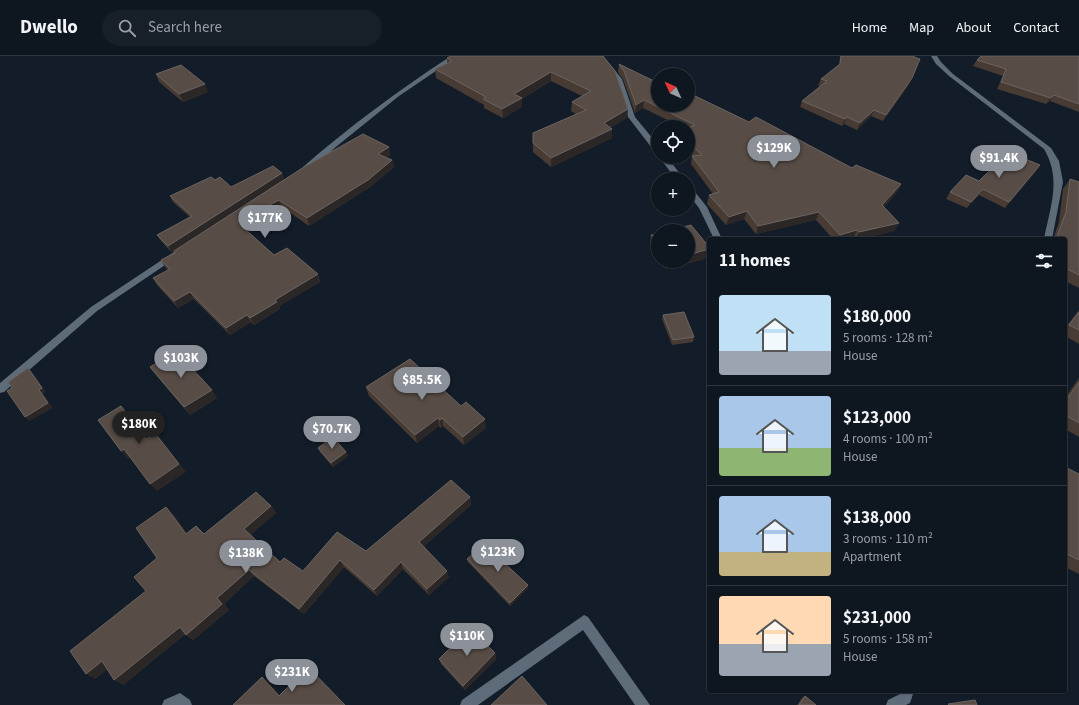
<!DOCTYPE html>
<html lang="en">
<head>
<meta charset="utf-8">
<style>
	body { margin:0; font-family:"Source Sans 3",sans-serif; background:#171f28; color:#f1f3f6; height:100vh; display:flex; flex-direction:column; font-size:15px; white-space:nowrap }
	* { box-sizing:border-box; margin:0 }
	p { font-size:13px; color:#9b9fa4 }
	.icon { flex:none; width:22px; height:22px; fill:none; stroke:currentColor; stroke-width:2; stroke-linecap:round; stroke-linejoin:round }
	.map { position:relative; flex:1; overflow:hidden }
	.sheet { position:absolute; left:707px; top:181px; width:360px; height:456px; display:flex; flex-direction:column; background:#0e161f; border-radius:4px; box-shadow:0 1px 3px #0004,0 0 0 1px #2e353d }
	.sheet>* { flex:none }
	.needle { width:26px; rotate:315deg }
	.fabs { position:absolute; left:651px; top:12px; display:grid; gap:8px }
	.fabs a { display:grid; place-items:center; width:44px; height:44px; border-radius:50%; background:#0e161f; box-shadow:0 1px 3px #0004,0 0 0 1px #2e353d; font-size:20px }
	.price { position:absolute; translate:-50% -34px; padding:0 9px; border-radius:14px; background:#8c9099; color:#fff; font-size:13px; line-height:26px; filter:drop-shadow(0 1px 2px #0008) }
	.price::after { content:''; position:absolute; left:50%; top:24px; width:12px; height:9px; margin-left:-6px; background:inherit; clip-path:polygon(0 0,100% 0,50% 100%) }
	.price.current { background:#222; color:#fff }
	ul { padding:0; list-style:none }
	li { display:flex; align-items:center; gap:12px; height:100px; padding:0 12px }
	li+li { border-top:1px solid #2e353d }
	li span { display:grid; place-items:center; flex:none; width:112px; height:80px; border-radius:4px; color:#555 }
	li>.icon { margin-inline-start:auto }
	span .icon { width:48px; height:48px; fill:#fffc; stroke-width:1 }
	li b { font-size:17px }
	h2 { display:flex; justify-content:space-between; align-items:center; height:48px; padding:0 12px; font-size:17px }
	header { display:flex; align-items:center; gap:24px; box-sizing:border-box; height:56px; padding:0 20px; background:#0e161f; border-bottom:1px solid #2e353d }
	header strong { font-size:19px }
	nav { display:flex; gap:22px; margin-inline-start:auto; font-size:14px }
	.search { width:280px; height:36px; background:#171f28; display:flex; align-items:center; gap:10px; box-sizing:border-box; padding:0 14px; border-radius:22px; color:#9b9fa4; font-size:15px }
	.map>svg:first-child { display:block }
</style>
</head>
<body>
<header>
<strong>Dwello</strong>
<div class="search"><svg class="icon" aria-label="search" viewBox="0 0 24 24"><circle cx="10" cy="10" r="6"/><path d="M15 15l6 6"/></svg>Search here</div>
<nav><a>Home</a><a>Map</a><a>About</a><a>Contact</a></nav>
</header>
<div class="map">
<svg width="1079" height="649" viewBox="0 0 1079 649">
	<rect width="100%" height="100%" fill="#131d29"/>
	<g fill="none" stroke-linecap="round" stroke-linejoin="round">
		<!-- minor -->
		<path fill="#5e6b79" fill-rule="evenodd" d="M451 0H458L399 40 337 90 309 115H303V111C350 70 399 34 451 0Z
			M597 0H603L622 23 635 61 658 89V96H655L628 61 616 23Z
			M931 0H937L941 6 953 18 1051 92 1059 105 1063 126 1052 183H1044C1050 151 1062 123 1044 93L949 20 936 8Z
			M659 101H667L684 123H676Z
			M688 131H691L707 151 722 183H714L699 152 688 138Z
			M174 196 178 199 177 201 97 255 4 336 0 337V327L91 251Z
			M584 559 588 561 650 649H635L583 574 478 649H460L462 644Z
			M900 635H914L910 647 906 649H886L888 644 900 638Z
			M180 637 190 644 192 649H162L164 644Z"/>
	</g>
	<!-- wall -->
	<path fill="#483b33" d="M603 0 628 53 627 62 610 72 612 73V82L551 111 533 96V77L576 58 571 55 572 46 582 40 551 25 522 43V51L503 62 484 52V49L436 22 435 13 447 7V2Z
		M840 0H914L909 29 883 65 871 60 857 74 844 68 842 70 800 51 802 45 820 30H818L821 23 839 10Z
		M1079 0V56L1050 45 1046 48 997 33 1003 20 973 10 977 4Z
		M619 8 658 49 749 66 852 112 901 128 897 136 884 151 899 167 894 175 861 183H854L853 182 851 183H833L816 164 756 178 744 163 726 169 707 148 709 139 713 138 691 108 692 100H693L688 95V71H682L643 52 635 57 623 23 618 16Z
		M156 18 208 36 183 46 159 26Z
		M389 91 390 99 386 102 392 104 394 111 370 131 309 170 282 151 244 172 274 199 318 218 320 226 279 250 280 253 254 269 251 266 230 279 194 243 178 252 157 229 153 222 168 214 165 211 161 204 175 197 174 195 304 111Z
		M1036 115 1005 152 979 139 967 152 946 143 950 136 979 125Z
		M282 117 284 123 171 196 161 185 157 179 190 161 173 146 170 140 215 124 231 131Z
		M1070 123 1079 126V232L1065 225V183H1053L1059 166 1063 133Z
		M658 178V200L650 188 651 179Z
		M708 202 666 213 661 205H688Z
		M1079 254V288L1065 280V272Z
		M663 259 694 281 693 286 672 289 662 263Z
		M150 311 217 342 190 359 156 319Z
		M1079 322V381L1065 373V342Z
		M366 331 461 350 486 372 464 389 443 370 441 372 439 370 417 387 369 340Z
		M318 392 346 396 348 400 333 411 320 396Z
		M1065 411 1079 418V518L1065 511Z
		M470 441 471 449 424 490 449 521 429 539 403 513 377 540 344 511 304 558 254 520 224 548 229 554 193 584 185 578 123 629 107 613 95 623 146 535 157 502 173 458 187 478H204L271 450 276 457 250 479 280 506 303 515 366 495Z
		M467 503 528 529V532L510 550 468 506Z
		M495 597 496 603 465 634 441 608 439 603Z
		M805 640 816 649H797L802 642Z"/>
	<!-- shaded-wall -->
	<path fill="#2c2727" d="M551 16V25L522 43V51L503 62 502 53 514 38Z
		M912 22 909 29 883 65 886 59Z
		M205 28 208 36 183 46 179 38Z
		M1054 39 1050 45 1046 48 1051 42Z
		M644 44 643 52 635 57 636 49Z
		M628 53 627 62 603 76 604 67Z
		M874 54 871 60 857 74 860 67Z
		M847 61 844 68 842 70 845 63Z
		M612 73V82L551 111V102Z
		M389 91 390 99 380 106 378 98Z
		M392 104 394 111 370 131 309 170 307 162Z
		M1040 109 1036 115 1005 152 1009 146Z
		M282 117 284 123 171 196 168 190Z
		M901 128 897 136 878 157 882 149Z
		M983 133 979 139 967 152 971 146Z
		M279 144 282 151 241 173 237 166Z
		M747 155 744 163 726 169 729 161Z
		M819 156 816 164 756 178 758 170Z
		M899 167 894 175 861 183H856L859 176Z
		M857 174 853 182 851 183H838L840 179Z
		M709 193V197L708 202 666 213 668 205H688V199Z
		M318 218 320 226 279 250 280 253 254 269 250 262 275 244Z
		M190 236 194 243 178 252 174 245Z
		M247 259 251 266 230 279 226 272Z
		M28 312 32 316 46 336 43 338 53 352 29 365 25 361 39 334Z
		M212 334 217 342 190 359 184 351Z
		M121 350 128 358 153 391 146 383Z
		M438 362 439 370 417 387 415 379Z
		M442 362 443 370 441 372 440 364Z
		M485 363 486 372 464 389 463 381Z
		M155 377 186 416 157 435 150 428Z
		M124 393 131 401 128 403 121 395Z
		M346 396 348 400 333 411 331 407Z
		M470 441 471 449 422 492 419 486Z
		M271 450 276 457 249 480 244 473Z
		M166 451 173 458 192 485 186 478Z
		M340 504 344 511 304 558 299 553Z
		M401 506 403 513 377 540 374 534Z
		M249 514 254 520 224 548 229 554 193 584 186 579 217 542Z
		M447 515 449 521 429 539 427 533Z
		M528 529V532L510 550V547Z
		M180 571 187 576 123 629 114 624Z
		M495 597 496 603 465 634 463 630Z
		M102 605 111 610 95 623 86 618Z
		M262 621 269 627 286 646 279 640Z"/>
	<!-- building -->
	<path fill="#584d46" stroke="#6c6460" d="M451 0H603L615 15 628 53 604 67 612 73 551 102 533 87V77L586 54 572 46 591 35 551 16 514 38 522 42 502 53 483 43 486 41 435 13 452 5 447 2Z
		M841 0H914V1L920 3 912 22 886 59 874 54 860 67 847 61 845 63 802 45 827 25 821 23 840 8Z
		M981 0H1079V48L1054 39 1051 42 1001 26 1006 13 977 4Z
		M619 8 658 27V49H688V41L691 43 695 40 749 66 756 61 852 112 856 109 901 128 882 149 899 167 859 176 857 174 840 179 819 156 758 170 747 155 729 161 709 139 719 136 692 100 702 99 688 86V72L695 69 644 44 636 49 624 15Z
		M181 9 205 28 179 38 156 18Z
		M363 78 389 91 378 98 392 104 368 124 307 162 279 144 237 166 274 199 287 192 318 218 275 244 277 246 250 262 247 259 226 272 190 236 174 245 153 222 170 213 161 204 175 197 174 195 304 111Z
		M1008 96 1040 109 1009 146 983 133 971 146 950 136 966 119 979 125Z
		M273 110 282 117 168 190 157 179 192 160 170 140 211 121 215 124 220 121 231 131Z
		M1070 123 1079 126V219L1065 212V183H1056L1066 156Z
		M691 169 709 191V193L688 199V175H667Z
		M658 178V189L651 179Z
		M684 256 694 281 673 284 663 259Z
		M1079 256V274L1069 269Z
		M176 295 212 334 184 351 150 311Z
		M410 303 461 350 466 346 485 363 463 381 442 362 440 364 438 362 415 379 366 331Z
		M28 312 42 332 39 334 48 347 25 361 7 335 12 332 8 326Z
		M1079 326V367L1065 359V346Z
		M121 350 146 383 155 377 179 408 150 428 124 393 121 395 98 364Z
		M333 381 346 396 331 407 318 392Z
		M1065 411 1079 418V504L1065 497Z
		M451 424 470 441 419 486 447 515 427 533 401 506 374 534 340 504 299 553 249 514 217 542 222 548 186 579 180 571 114 624 102 605 86 618 70 595 146 535 134 521 157 502 136 472 166 451 186 478 196 470 204 478 256 436 271 450 244 473 280 506 284 502 303 515 337 476 366 495Z
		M484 488 528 529 510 547 467 503Z
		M470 572 495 597 463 630 439 603Z
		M308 611 345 649H233L262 621 279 640Z
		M522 620 547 649H491Z
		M805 640 816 649H799Z
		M975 644 977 649H949L948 648Z"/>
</svg>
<div class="fabs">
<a><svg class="needle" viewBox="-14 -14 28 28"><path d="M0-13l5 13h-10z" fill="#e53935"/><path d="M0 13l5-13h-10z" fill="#9b9fa4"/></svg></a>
<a><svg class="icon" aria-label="locate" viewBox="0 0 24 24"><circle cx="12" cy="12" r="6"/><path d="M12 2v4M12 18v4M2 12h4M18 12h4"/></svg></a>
<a>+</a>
<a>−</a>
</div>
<b class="price" style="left:774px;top:113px">$129K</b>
<b class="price" style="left:999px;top:123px">$91.4K</b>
<b class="price" style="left:265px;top:183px">$177K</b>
<b class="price" style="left:181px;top:323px">$103K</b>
<b class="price" style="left:422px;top:345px">$85.5K</b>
<b class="price current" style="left:139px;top:389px">$180K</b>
<b class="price" style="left:332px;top:394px">$70.7K</b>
<b class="price" style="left:498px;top:517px">$123K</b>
<b class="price" style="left:246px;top:518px">$138K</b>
<b class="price" style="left:467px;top:601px">$110K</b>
<b class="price" style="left:292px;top:637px">$231K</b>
<section class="sheet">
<h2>11 homes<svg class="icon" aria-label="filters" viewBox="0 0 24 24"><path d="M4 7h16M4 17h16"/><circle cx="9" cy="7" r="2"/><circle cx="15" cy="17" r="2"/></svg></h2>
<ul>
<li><span style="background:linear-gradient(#bfe0f5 70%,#9aa5b1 0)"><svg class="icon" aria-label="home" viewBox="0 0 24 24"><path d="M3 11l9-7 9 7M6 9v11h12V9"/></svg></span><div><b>$180,000</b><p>5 rooms · 128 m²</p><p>House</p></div></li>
<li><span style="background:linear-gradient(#a9c7e8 65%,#8fb573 0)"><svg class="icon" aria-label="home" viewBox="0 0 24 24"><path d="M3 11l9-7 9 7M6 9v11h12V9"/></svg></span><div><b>$123,000</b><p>4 rooms · 100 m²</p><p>House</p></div></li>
<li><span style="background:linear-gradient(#a9c7e8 70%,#c2b280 0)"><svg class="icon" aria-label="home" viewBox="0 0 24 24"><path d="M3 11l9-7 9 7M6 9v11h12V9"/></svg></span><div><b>$138,000</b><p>3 rooms · 110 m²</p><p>Apartment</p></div></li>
<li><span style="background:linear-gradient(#ffd9b3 60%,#9aa5b1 0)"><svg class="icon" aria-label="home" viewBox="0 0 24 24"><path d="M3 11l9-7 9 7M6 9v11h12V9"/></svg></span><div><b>$231,000</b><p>5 rooms · 158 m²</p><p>House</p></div></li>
</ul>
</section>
</div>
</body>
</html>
